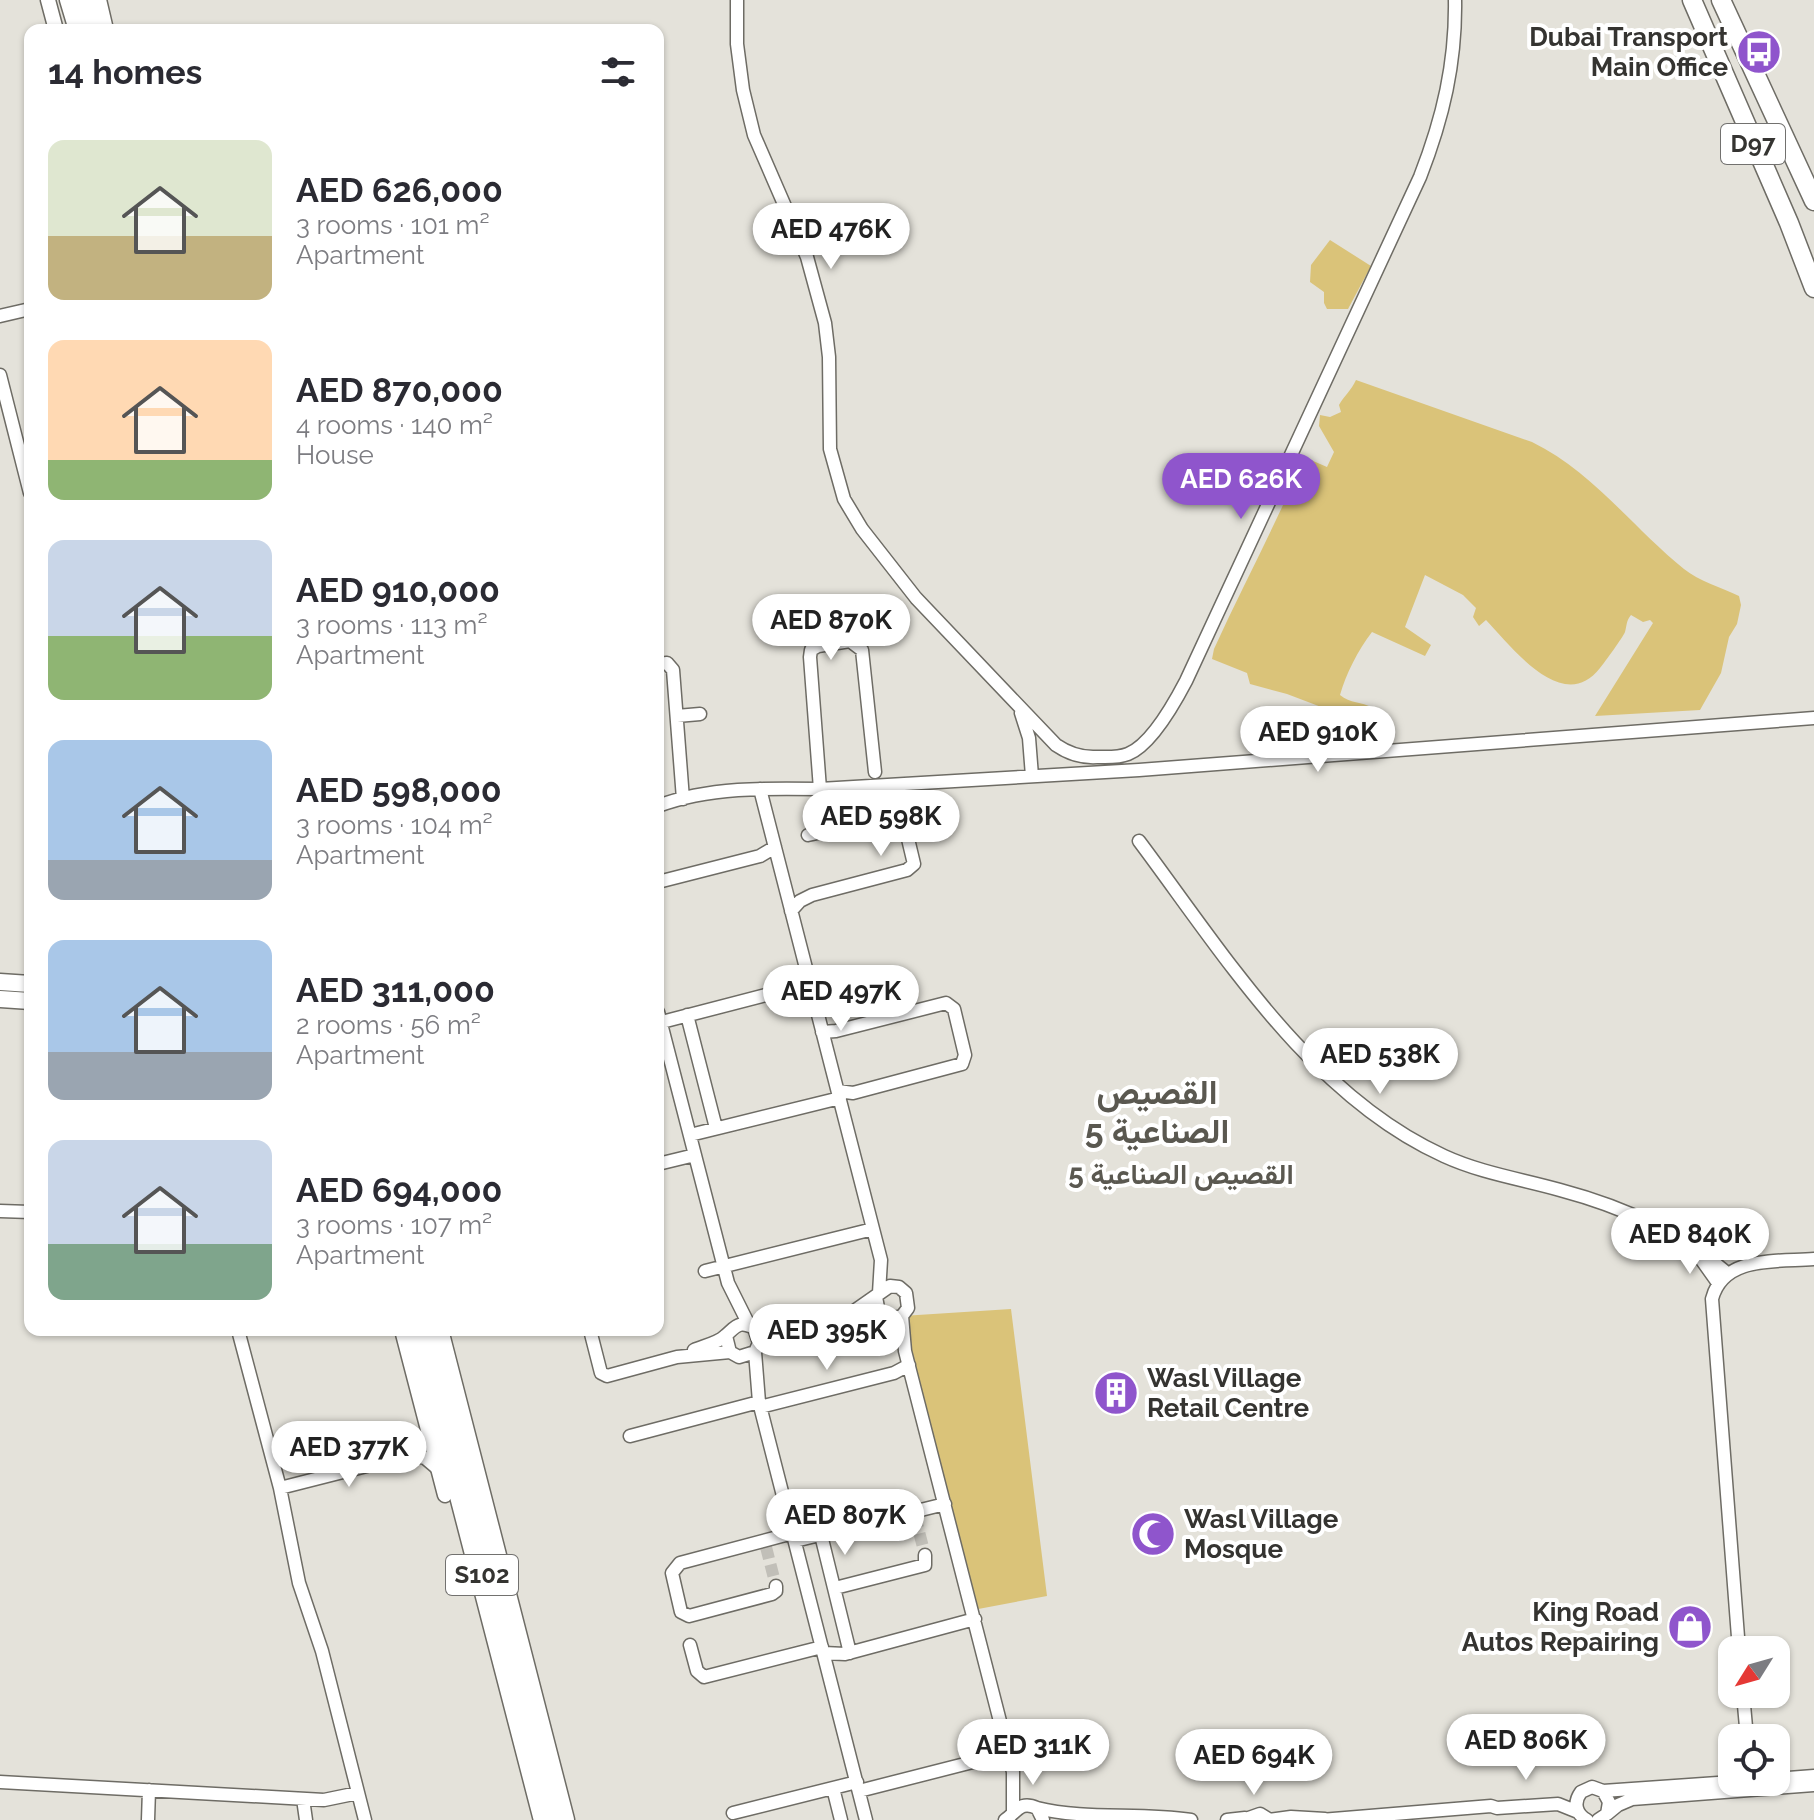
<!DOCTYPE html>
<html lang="en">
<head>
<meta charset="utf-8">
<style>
	body { margin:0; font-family:Raleway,Vazirmatn,sans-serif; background:#f2f2f3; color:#2b2b33; height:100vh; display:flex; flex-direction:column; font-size:30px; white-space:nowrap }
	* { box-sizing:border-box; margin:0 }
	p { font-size:26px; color:#7c7c81 }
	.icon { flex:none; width:44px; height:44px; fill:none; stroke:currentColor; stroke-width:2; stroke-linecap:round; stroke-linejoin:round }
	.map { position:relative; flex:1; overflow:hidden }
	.drawer { position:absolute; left:24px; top:24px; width:640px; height:1312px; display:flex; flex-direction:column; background:#fff; border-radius:16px; box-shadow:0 2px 6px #0004 }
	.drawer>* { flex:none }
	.needle { width:52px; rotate:233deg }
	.buttons { position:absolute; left:1718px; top:1636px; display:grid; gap:16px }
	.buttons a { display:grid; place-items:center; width:72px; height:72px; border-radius:16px; background:#fff; box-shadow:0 2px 6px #0004; font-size:40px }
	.price { position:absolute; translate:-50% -68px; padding:0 18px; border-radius:28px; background:#fff; color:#222; font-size:26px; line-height:52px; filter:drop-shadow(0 2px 4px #0008) }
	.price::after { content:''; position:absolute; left:50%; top:48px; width:24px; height:18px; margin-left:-12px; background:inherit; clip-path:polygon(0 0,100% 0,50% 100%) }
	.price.on { background:#8f55cc; color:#fff }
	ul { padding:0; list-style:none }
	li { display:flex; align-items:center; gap:24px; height:200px; padding:0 24px }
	li span { display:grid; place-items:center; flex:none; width:224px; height:160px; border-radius:16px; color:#555 }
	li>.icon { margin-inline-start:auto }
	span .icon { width:96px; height:96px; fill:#fffc; stroke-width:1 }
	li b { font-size:34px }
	h2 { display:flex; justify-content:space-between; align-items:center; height:96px; padding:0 24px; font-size:34px }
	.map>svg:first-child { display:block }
</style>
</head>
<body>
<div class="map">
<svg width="1814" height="1820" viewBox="0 0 1814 1820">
	<rect width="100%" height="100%" fill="#e4e2da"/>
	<!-- green -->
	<path fill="#dac379" d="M1330 240 1371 266 1348 309H1327L1324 303V292L1310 282 1311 265Z
		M1356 380 1532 442C1593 472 1632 527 1684 569 1699 581 1722 588 1739 596L1741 605 1737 624 1729 637 1721 673 1700 710 1595 716 1653 623 1650 620 1643 622 1631 615C1626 621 1627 625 1625 632 1623 637 1605 662 1600 668 1563 716 1511 646 1486 620L1479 626 1473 617 1476 608 1463 595 1425 575 1405 627 1431 645 1425 656 1372 632C1358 650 1346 674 1340 695 1350 704 1362 701 1372 708L1373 719 1366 724 1287 694 1250 684 1247 673 1212 659 1214 649C1243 585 1277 523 1304 457L1327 467 1334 452 1319 426 1320 415 1330 417 1341 412 1339 405C1344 396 1351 391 1356 380Z
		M1011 1309 1047 1596 973 1610 902 1316Z"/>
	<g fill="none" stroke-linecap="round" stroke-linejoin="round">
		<!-- minor-tunnel -->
		<path stroke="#c1bfb8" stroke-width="12" stroke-dasharray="12 6" stroke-linecap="butt" d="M915 1516 925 1555
			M766 1547 776 1586"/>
		<!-- minor casing -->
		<g stroke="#6e6c65" stroke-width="15">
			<path id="minor" d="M737 0V44L743 90 754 135 807 257 825 323 829 357 830 449 844 499 862 529 916 598 1056 745C1069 754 1081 758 1097 757 1107 757 1118 758 1128 754 1151 745 1175 702 1186 681L1420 177C1443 118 1456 63 1455 0
				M0 316 30 309
				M0 375 30 493
				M658 664 667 663 673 670 683 799
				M1021 713 1029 738 1032 776
				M677 716 700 714
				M760 789 881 1260 879 1293
				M820 789 810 657 811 650 818 646 850 641 862 650 875 772
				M658 806C708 787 767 788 820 789L1139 770 1814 718
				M1139 841C1223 953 1311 1096 1444 1156 1481 1173 1521 1179 1560 1190 1620 1206 1680 1232 1727 1273
				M658 882 760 856 775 847
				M791 911 800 901 812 895 907 870 914 864 904 822 899 816 808 835
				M658 1012 728 1283 749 1325
				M687 1015 716 1128
				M658 1023 785 990
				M822 1032 836 1031 946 1003 954 1009 965 1055 962 1064 853 1093 838 1091
				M690 1135 840 1098
				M658 1164 695 1155
				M0 1211 30 1212
				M1696 1252 1718 1283
				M705 1271 873 1229
				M850 1314 890 1286 899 1287 906 1293 908 1308 902 1316 889 1319 879 1313 876 1297
				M902 1316 905 1351 1013 1772V1811
				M754 1328 799 1326 850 1314 884 1317
				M238 1330 280 1488 299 1583 322 1651 365 1820
				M590 1330 601 1373 607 1376 677 1357 730 1352
				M694 1350C703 1346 718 1343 725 1336 736 1327 738 1320 754 1328L759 1343 755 1352 739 1357 730 1352 726 1336
				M755 1352 759 1402 866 1820
				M760 1407 894 1373 909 1365
				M630 1436 759 1402
				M410 1455 425 1458 438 1469
				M280 1488 410 1455 421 1445 429 1432
				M821 1535 850 1653
				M795 1541 945 1504
				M776 1586V1591L772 1594 689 1616 681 1612 672 1573 680 1563 793 1533
				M835 1588 925 1565V1555
				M690 1645 697 1671 704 1677 822 1647
				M1739 1650 1712 1299C1723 1255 1778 1262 1814 1259
				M824 1653 845 1654 975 1619
				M1743 1694 1747 1738
				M1776 1779 1814 1776
				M0 1782 324 1800 358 1793
				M833 1788 841 1820
				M859 1791 1008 1753
				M1603 1791 1732 1782
				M303 1799 306 1820
				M1037 1808C1086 1820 1140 1812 1191 1820
				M733 1813 857 1782
				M1607 1814 1618 1805 1632 1799 1814 1785
				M148 1820 149 1790
				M1005 1820C1017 1812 1020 1800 1037 1808L1043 1820
				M1227 1820 1245 1818
				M1243 1820 1260 1814 1270 1820
				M1269 1820 1291 1817 1325 1819
				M1321 1820 1491 1806 1497 1808 1558 1804 1578 1812
				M1587 1820C1576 1814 1573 1803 1581 1792L1592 1787 1603 1791 1609 1802 1607 1814 1598 1820"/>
		</g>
		<!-- tertiary casing -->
		<g stroke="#6e6c65" stroke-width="17">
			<path id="tertiary" d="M48 0 56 30
				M67 0 76 30
				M402 1330 445 1495"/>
		</g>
		<!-- secondary casing -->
		<g stroke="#6e6c65" stroke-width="19">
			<path id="secondary" d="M0 982 30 984
				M0 999 30 1001"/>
		</g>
		<!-- primary casing -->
		<g stroke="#6e6c65" stroke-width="21">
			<path id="primary" d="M1692 0 1789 223 1814 288
				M1721 0 1814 201"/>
		</g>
		<!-- motorway casing -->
		<g stroke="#6e6c65" stroke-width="25">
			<path id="motorway" d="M79 0 86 30
				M95 0 102 30
				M418 1330 545 1820
				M437 1330 563 1820"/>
		</g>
		<!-- minor -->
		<use href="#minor" stroke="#fff" stroke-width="12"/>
		<!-- tertiary -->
		<use href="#tertiary" stroke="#fff" stroke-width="14"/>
		<!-- secondary -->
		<use href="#secondary" stroke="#fff" stroke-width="16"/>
		<!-- primary -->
		<use href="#primary" stroke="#fff" stroke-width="18"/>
		<!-- motorway -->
		<use href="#motorway" stroke="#fff" stroke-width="22"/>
	</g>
	<!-- icons -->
	<defs>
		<g id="bus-disc" transform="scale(2.3)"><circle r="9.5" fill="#8f55cc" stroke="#fff"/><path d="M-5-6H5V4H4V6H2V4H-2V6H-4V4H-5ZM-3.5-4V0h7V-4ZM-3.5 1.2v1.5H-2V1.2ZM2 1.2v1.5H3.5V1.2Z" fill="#fff"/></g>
		<g id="building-disc" transform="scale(2.3)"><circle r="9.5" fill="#8f55cc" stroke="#fff"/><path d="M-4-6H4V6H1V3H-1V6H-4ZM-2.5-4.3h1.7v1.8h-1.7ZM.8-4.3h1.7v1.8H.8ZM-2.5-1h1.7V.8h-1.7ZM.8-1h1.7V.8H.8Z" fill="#fff"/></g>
		<g id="mosque-disc" transform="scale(2.3)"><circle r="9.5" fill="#8f55cc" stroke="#fff"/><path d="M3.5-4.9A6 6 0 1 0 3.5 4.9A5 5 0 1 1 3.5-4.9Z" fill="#fff"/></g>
		<g id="shop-disc" transform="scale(2.3)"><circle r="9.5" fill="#8f55cc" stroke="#fff"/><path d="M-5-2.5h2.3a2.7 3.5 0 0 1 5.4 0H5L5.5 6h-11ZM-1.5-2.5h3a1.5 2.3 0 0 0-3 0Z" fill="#fff"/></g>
	</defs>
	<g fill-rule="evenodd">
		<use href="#bus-disc" x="1759" y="52"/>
		<use href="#building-disc" x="1116" y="1393"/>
		<use href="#mosque-disc" x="1153" y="1534"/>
		<use href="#shop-disc" x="1690" y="1627"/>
	</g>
	<g text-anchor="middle" stroke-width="8" stroke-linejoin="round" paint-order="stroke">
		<!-- shield labels -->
		<g fill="#fff" stroke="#72716f" stroke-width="2">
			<rect x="1721" y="124" width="64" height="40" rx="6"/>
			<rect x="446" y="1555" width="72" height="40" rx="6"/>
		</g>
		<g font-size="24" font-weight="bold" fill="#353431">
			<text x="1753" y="152">D97</text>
			<text x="482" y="1583">S102</text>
		</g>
		<!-- poi labels -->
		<g font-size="26" font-weight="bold" fill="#353431" stroke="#fff" text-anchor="end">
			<text x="1728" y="46">Dubai Transport<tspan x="1728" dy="30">Main Office</tspan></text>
			<text x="1147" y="1387" text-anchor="start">Wasl Village<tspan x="1147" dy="30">Retail Centre</tspan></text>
			<text x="1184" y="1528" text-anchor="start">Wasl Village<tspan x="1184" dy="30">Mosque</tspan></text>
			<text x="1659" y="1621">King Road<tspan x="1659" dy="30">Autos Repairing</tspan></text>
		</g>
		<!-- neighbourhood labels -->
		<g font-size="28" font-weight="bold" fill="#5a5850" stroke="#fff">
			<text x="1181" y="1184">القصيص الصناعية 5</text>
		</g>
		<!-- district labels -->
		<g font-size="34" font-weight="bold" fill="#5a5850" stroke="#fff">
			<text x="1157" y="1104">القصيص<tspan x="1157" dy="39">الصناعية 5</tspan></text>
		</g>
	</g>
</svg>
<div class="buttons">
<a><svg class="needle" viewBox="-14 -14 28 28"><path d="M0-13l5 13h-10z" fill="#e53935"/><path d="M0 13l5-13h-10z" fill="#7c7c81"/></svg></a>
<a><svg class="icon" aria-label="locate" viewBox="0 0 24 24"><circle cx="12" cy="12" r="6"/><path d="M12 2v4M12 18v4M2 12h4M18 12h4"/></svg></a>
</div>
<b class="price" style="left:831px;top:271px">AED 476K</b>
<b class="price on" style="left:1241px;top:521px">AED 626K</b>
<b class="price" style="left:831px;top:662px">AED 870K</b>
<b class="price" style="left:1318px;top:774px">AED 910K</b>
<b class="price" style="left:881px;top:858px">AED 598K</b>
<b class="price" style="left:841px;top:1033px">AED 497K</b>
<b class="price" style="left:1380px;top:1096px">AED 538K</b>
<b class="price" style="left:1690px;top:1276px">AED 840K</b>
<b class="price" style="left:827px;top:1372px">AED 395K</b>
<b class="price" style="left:349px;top:1489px">AED 377K</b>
<b class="price" style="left:845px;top:1557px">AED 807K</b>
<b class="price" style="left:1526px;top:1782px">AED 806K</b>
<b class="price" style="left:1033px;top:1787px">AED 311K</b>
<b class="price" style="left:1254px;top:1797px">AED 694K</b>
<section class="drawer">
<h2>14 homes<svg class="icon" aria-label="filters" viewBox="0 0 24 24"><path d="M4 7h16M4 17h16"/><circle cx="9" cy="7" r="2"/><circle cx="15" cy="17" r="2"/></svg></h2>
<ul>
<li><span style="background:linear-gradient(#dfe7d0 60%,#c2b280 0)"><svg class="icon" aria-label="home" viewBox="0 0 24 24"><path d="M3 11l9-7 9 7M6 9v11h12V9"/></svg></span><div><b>AED 626,000</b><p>3 rooms · 101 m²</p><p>Apartment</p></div></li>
<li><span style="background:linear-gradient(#ffd9b3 75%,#8fb573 0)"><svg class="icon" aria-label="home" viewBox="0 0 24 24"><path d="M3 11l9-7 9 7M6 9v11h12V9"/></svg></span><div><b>AED 870,000</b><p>4 rooms · 140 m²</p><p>House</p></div></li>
<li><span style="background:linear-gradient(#c9d6e8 60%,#8fb573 0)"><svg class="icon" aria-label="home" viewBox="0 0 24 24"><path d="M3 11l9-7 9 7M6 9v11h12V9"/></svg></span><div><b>AED 910,000</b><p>3 rooms · 113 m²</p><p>Apartment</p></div></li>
<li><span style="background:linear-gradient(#a9c7e8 75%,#9aa5b1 0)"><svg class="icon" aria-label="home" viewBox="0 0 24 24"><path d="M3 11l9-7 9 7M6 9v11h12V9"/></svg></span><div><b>AED 598,000</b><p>3 rooms · 104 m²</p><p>Apartment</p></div></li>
<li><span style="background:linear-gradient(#a9c7e8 70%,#9aa5b1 0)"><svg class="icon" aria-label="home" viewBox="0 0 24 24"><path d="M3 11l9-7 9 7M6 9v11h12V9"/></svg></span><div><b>AED 311,000</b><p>2 rooms · 56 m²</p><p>Apartment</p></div></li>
<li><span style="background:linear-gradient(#c9d6e8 65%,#7fa58c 0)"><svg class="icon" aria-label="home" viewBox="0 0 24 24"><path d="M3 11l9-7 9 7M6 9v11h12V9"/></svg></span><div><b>AED 694,000</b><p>3 rooms · 107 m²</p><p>Apartment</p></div></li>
</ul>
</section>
</div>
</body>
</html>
